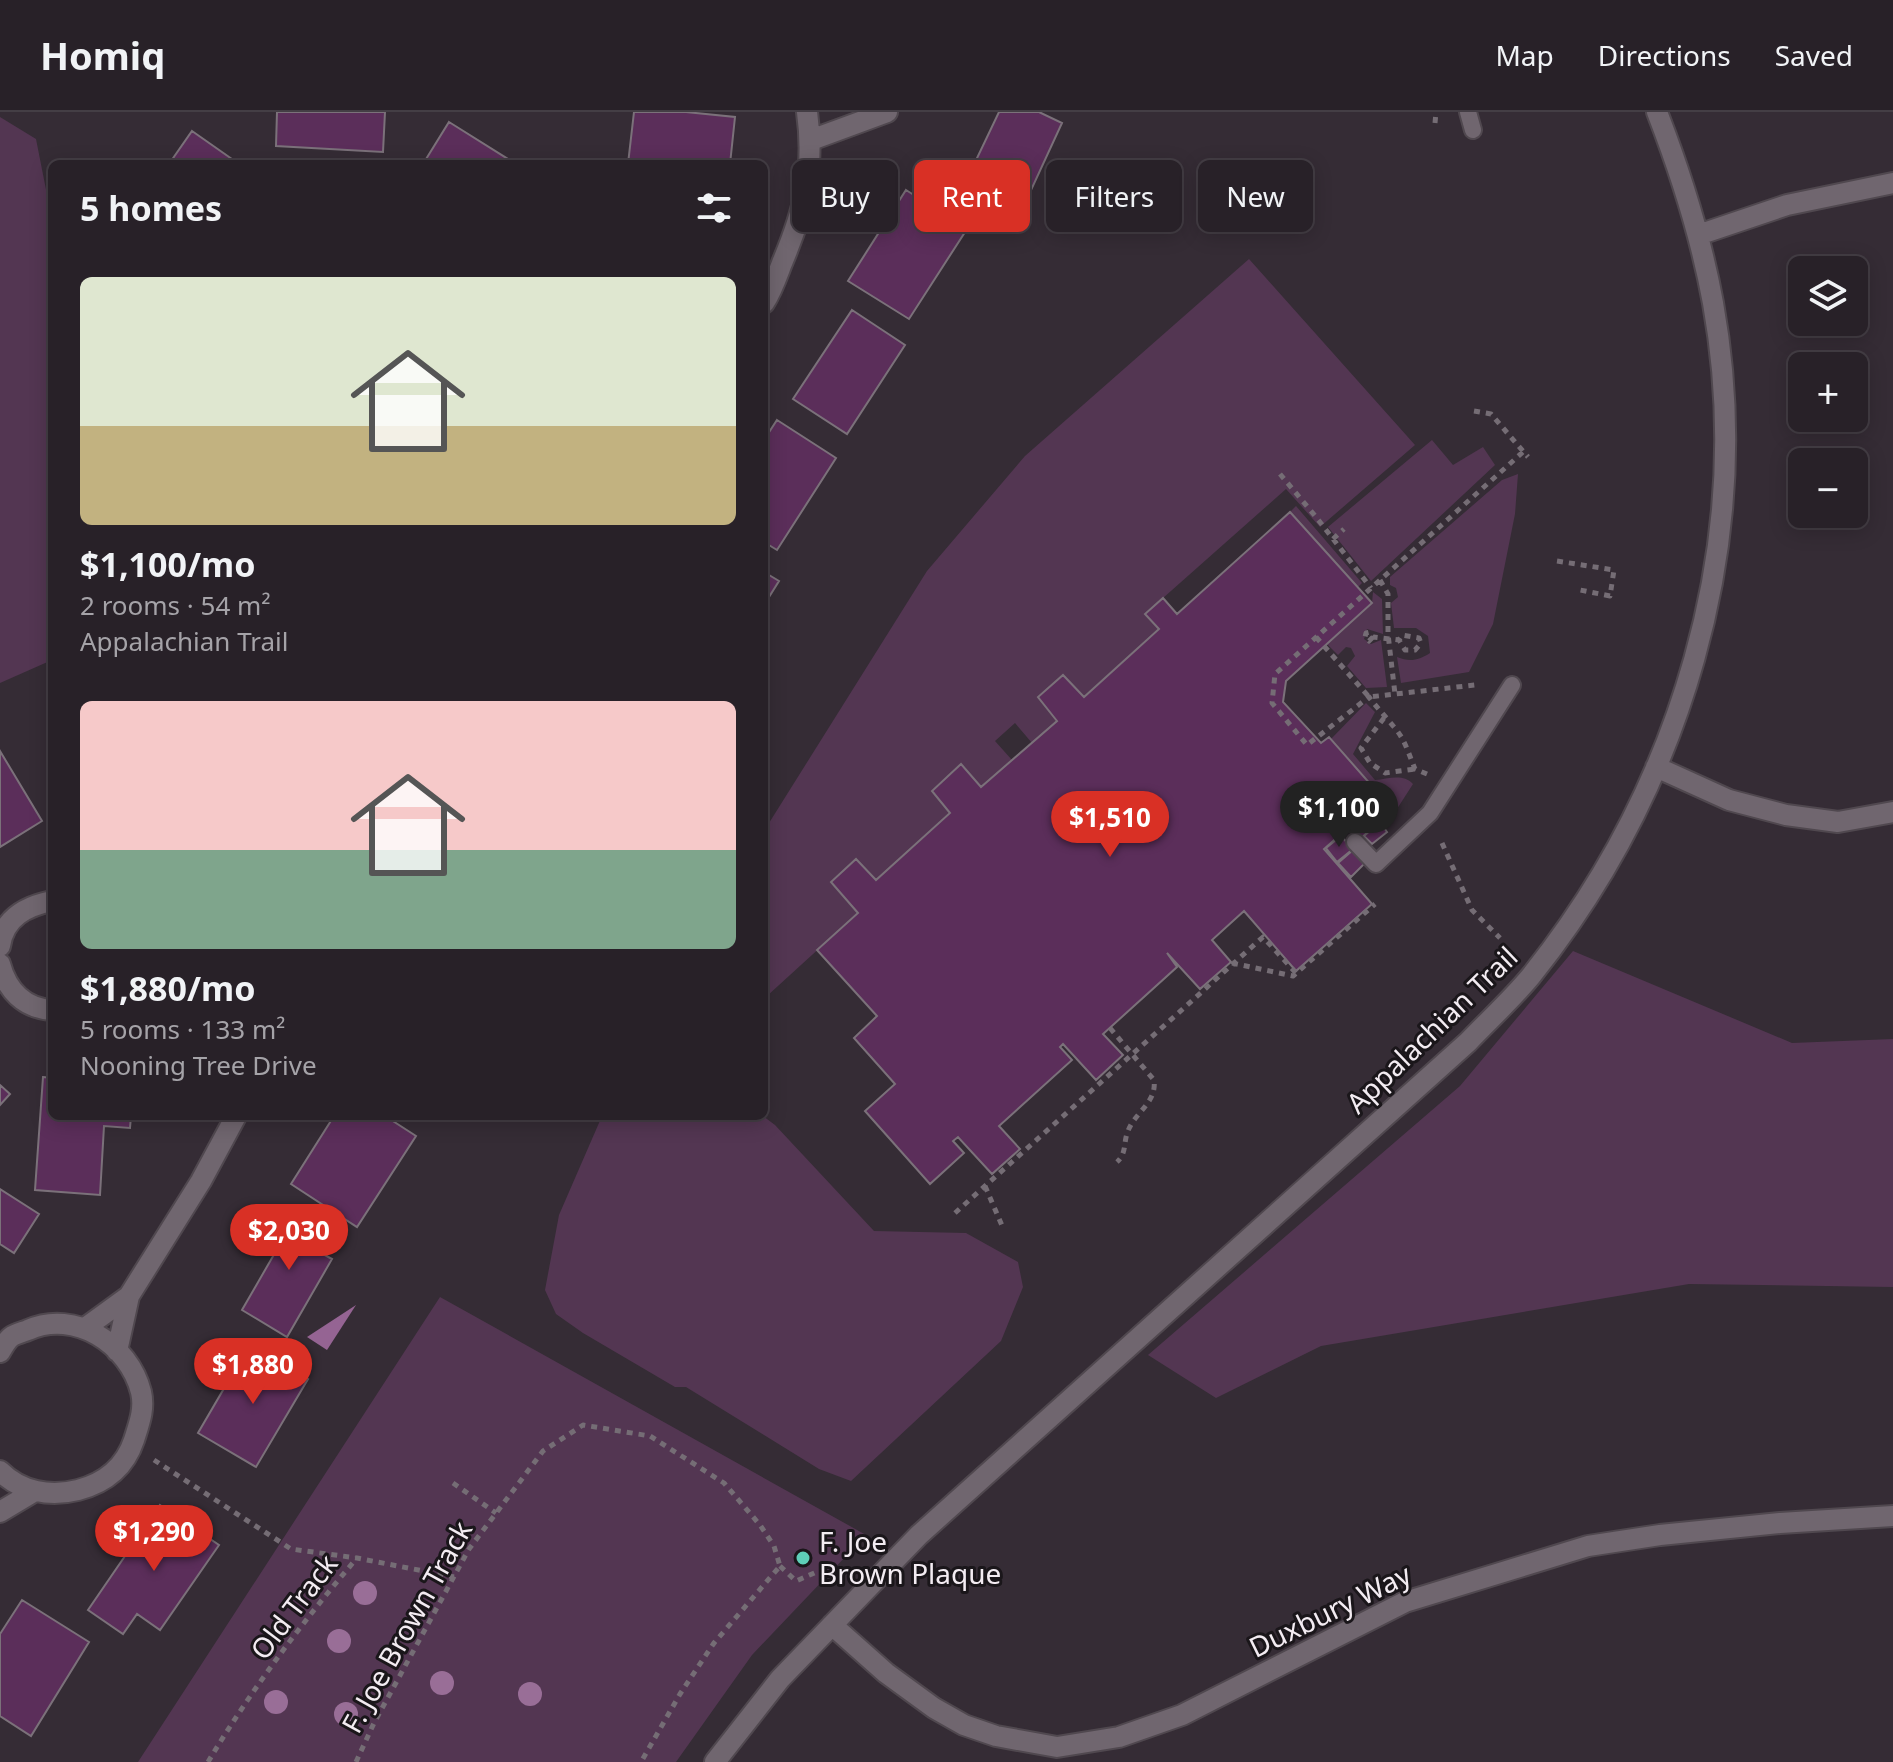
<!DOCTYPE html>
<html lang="en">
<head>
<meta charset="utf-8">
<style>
	body { margin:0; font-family:"Noto Sans",sans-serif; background:#302930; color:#f1f3f6; height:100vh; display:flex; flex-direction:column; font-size:30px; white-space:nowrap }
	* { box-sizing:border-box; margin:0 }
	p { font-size:26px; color:#a5a3a8 }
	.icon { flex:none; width:44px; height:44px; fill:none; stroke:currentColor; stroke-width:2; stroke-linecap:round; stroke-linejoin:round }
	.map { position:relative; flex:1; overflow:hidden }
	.side { position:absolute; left:48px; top:48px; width:720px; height:960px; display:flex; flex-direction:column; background:#282128; border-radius:12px; box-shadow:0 4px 20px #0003,0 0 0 2px #443e45 }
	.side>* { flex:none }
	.banner { position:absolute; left:792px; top:48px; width:760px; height:72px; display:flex; gap:16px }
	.buttons { position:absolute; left:1788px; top:144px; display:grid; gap:16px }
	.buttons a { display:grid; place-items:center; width:80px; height:80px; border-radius:12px; background:#282128; box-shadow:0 4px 20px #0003,0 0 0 2px #443e45; font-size:40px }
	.price { position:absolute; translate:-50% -68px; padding:0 18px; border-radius:28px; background:#d93025; color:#fff; font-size:26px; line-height:52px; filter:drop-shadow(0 2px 4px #0008) }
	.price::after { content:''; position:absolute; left:50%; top:48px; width:24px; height:18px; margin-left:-12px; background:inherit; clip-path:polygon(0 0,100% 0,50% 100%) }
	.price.selected { background:#222; color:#fff }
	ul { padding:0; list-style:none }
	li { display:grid; align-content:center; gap:16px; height:424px; padding:0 32px }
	li span { display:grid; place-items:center; height:248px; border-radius:12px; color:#555 }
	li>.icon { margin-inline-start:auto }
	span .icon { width:144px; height:144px; fill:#fffc; stroke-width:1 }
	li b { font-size:34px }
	h2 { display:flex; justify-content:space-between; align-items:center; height:96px; padding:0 32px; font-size:34px }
	.chip { padding:0 28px; border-radius:12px; background:#282128; box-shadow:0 4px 20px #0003,0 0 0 2px #443e45; font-size:28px; line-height:72px }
	.chip.selected { background:#d93025; color:#fff }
	header { display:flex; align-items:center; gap:48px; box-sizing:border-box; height:112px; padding:0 40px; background:#282128; border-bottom:2px solid #443e45 }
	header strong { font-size:38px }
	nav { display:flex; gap:44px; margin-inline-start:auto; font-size:28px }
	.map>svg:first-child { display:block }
</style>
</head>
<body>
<header>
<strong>Homiq</strong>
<nav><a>Map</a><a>Directions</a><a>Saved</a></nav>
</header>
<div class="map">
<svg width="1893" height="1650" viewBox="0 0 1893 1650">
	<rect width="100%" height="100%" fill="#352c35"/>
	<!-- green -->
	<path fill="#533652" d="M0 5 36 27 52 108V548L0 571Z
		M1249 147 1415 333 1320 415 1286 377 1145 502 1159 517 1084 584 1062 563 1038 585 1057 609 1032 631 1015 611 995 629 1012 648 981 675 961 653 932 679 950 701 876 768 856 747 831 770 858 801 767 884 764 881V719L927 459 1025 344Z
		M1432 328 1453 353 1483 335 1495 353 1371 469 1328 415Z
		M1518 362 1515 402 1493 512 1469 560 1401 571 1397 545C1409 550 1418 549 1430 541L1428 524 1416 516H1394L1391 491 1398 485 1396 476 1390 473V465L1502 368Z
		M1296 394 1362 471 1358 475 1290 400Z
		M1373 480 1382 487 1383 522 1367 517 1364 527 1371 532 1381 528 1387 575 1366 576 1347 554 1355 544 1351 536 1346 535 1338 543 1327 532 1372 491Z
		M1366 591 1375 600 1353 642 1375 668C1388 667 1403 661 1413 672L1395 700 1331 627Z
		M1573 839 1792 931 1893 927V1175L1689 1172 1321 1234 1216 1286 1148 1243 1460 974Z
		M602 1004H763L775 1013 874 1119 966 1121 1018 1150 1023 1175 1001 1229 851 1369 819 1357 686 1275H675L583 1221 556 1202 545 1178 559 1103Z
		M440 1185 866 1423 752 1543 676 1650H138Z"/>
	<!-- water -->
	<path fill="#956493" d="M356 1193 327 1238 307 1225Z"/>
	<!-- building -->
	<path fill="#5b2e5a" stroke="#7b717a" stroke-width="2" d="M277 0H385L383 40 276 34Z
		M634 0H686L735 5 730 52H628Z
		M999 0H1039L1062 11 1014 115 957 88Z
		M449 10 516 52H423Z
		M192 19 239 52H169Z
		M906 78 967 117 909 207 848 169Z
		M852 198 905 233 847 322 793 287Z
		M777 308 836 346 777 438 764 430V328Z
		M1290 400 1372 491 1286 569 1283 590 1321 631 1329 625 1393 698 1360 727 1350 714 1324 737 1372 792 1296 859 1244 799 1212 828 1231 850 1200 877 1167 841 1177 855 1103 922 1123 943 1096 968 1063 932 1060 935 1072 948 999 1014 1020 1037 992 1062 958 1025 953 1029 964 1041 930 1072 865 999 895 972 854 926 877 904 817 838 858 801 831 770 856 747 876 768 950 701 932 679 961 652 981 675 1057 609 1038 585 1063 563 1084 585 1159 517 1145 502 1163 486 1177 502Z
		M764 460 779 469 764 493Z
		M0 639 42 709 0 735Z
		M1380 710 1387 720 1372 732 1364 724Z
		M1341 724 1353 737 1337 750 1326 736Z
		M1353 738 1365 751 1351 765 1338 751Z
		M43 965 52 966V1004H131L130 1016 104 1014 100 1083 35 1078Z
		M0 973 10 982 0 993Z
		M334 1004H385L416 1024 357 1115 291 1072Z
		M0 1077 39 1102 14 1141 0 1132Z
		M285 1094 320 1114 319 1122 328 1128 321 1141 332 1147 287 1225 242 1198 276 1139 263 1131Z
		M250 1232 308 1267 256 1355 198 1321Z
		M160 1393 219 1433 160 1518 137 1502 123 1522 88 1498Z
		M22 1488 89 1530 31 1624 0 1604V1522Z"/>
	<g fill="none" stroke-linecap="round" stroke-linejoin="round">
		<!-- lane casing -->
		<g stroke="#50484f" stroke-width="20">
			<path id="lane" d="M1468 0 1473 18
				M1355 730 1376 752 1430 701 1512 573"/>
		</g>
		<!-- street casing -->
		<g stroke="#50484f" stroke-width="24">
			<path id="street" d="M811 28 887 0
				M1698 123 1787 93 1893 71
				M764 191C772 179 777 164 782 151 804 99 815 57 807 0
				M1656 655 1729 688 1786 703 1838 710 1893 700
				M0 834C4 805 27 794 52 789
				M0 852C7 878 23 896 52 898
				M85 1216 129 1184
				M117 1239 129 1184 201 1069 236 1004
				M0 1240C3 1235 7 1228 11 1225 15 1222 23 1220 28 1218 75 1197 129 1232 141 1280 145 1297 139 1312 134 1328 125 1355 105 1371 78 1378 50 1385 21 1380 0 1359
				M0 1400 35 1379
				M832 1513 886 1561 934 1596 964 1613 996 1624 1057 1635 1119 1625 1182 1603 1405 1490 1588 1434 1660 1423 1780 1411 1893 1404
				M715 1650 780 1567 919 1423 1468 930C1489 908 1512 887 1531 864 1681 676 1756 430 1713 191 1701 125 1681 62 1657 0"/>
		</g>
		<!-- path -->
		<path stroke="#756d75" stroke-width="5" stroke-dasharray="6 6" stroke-linecap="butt" d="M1435 11 1436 0
			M1474 299 1491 302 1528 345
			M1280 362 1316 405 1371 476
			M1333 427 1344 417
			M1557 449 1614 458 1610 484 1580 478
			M1380 468 1388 482V522L1395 582
			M1316 525 1369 585 1475 573
			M1373 525 1369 529 1365 525 1366 521 1370 520 1373 525 1399 528 1402 523 1419 526 1421 531 1415 538H1405L1399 528
			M1384 606 1361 636 1370 651 1385 661 1415 657
			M1427 662 1415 657C1409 643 1405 627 1394 615 1386 605 1377 596 1369 585L1307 633 1272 591 1275 562 1523 340
			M1442 731 1472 798 1500 826
			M1232 851 1293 864 1375 792
			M1110 916 1154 968C1157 991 1135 1000 1128 1019 1123 1031 1127 1041 1117 1050
			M985 1074 1003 1116
			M955 1101 1263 825 1296 861
			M154 1348 291 1437 357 1446 454 1465
			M453 1371 496 1401
			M780 1454 796 1469 821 1458
			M208 1650C251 1578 303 1509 357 1446
			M356 1650 374 1611 469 1437 543 1339 583 1313 650 1324 724 1371 760 1413 774 1434 780 1454 714 1531 680 1582 641 1650"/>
		<!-- lane -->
		<use href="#lane" stroke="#70666f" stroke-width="16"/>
		<!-- street -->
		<use href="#street" stroke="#70666f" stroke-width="20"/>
	</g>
	<!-- trees -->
	<g fill="#996e97">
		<circle cx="365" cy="1481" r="12"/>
		<circle cx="339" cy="1529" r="12"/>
		<circle cx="442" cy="1571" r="12"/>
		<circle cx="530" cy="1582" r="12"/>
		<circle cx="276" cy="1590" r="12"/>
		<circle cx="346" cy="1602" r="12"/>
	</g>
	<!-- markers -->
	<circle fill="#5eceb8" stroke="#1a161a" stroke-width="3" cx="803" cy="1446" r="8"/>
	<g text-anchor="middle" stroke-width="6" stroke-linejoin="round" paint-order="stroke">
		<!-- street labels -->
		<g font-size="28" fill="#f3ecf2" stroke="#1a161a">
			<text transform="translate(1432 918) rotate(-44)" y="10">Appalachian Trail</text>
			<text transform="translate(294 1495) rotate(-53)" y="10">Old Track</text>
			<text transform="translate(1330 1499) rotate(-26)" y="10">Duxbury Way</text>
			<text transform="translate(407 1515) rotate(-61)" y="10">F. Joe Brown Track</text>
		</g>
		<!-- poi labels -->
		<g font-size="28" fill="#f3ecf2" stroke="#1a161a" text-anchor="start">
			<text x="819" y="1440">F. Joe<tspan x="819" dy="32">Brown Plaque</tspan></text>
		</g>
	</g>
</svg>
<div class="buttons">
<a><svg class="icon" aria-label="layers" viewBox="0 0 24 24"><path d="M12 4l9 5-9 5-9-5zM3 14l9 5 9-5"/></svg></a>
<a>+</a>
<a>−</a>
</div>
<b class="price selected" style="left:1339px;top:737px">$1,100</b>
<b class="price" style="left:1110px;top:747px">$1,510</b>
<b class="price" style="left:289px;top:1160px">$2,030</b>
<b class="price" style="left:253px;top:1294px">$1,880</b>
<b class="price" style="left:154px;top:1461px">$1,290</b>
<div class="banner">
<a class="chip">Buy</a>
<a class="chip selected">Rent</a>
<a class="chip">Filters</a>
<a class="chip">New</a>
</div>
<section class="side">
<h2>5 homes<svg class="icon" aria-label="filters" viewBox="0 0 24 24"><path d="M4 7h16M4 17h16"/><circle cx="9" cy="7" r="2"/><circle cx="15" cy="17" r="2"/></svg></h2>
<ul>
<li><span style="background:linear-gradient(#dfe7d0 60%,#c2b280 0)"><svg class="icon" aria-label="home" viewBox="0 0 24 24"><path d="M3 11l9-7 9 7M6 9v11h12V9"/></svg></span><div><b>$1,100/mo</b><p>2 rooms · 54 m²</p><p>Appalachian Trail</p></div></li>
<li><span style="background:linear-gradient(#f6c9c9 60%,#7fa58c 0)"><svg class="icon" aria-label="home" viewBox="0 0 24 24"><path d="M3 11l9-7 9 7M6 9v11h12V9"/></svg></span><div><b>$1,880/mo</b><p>5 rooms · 133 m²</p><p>Nooning Tree Drive</p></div></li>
</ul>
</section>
</div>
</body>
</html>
